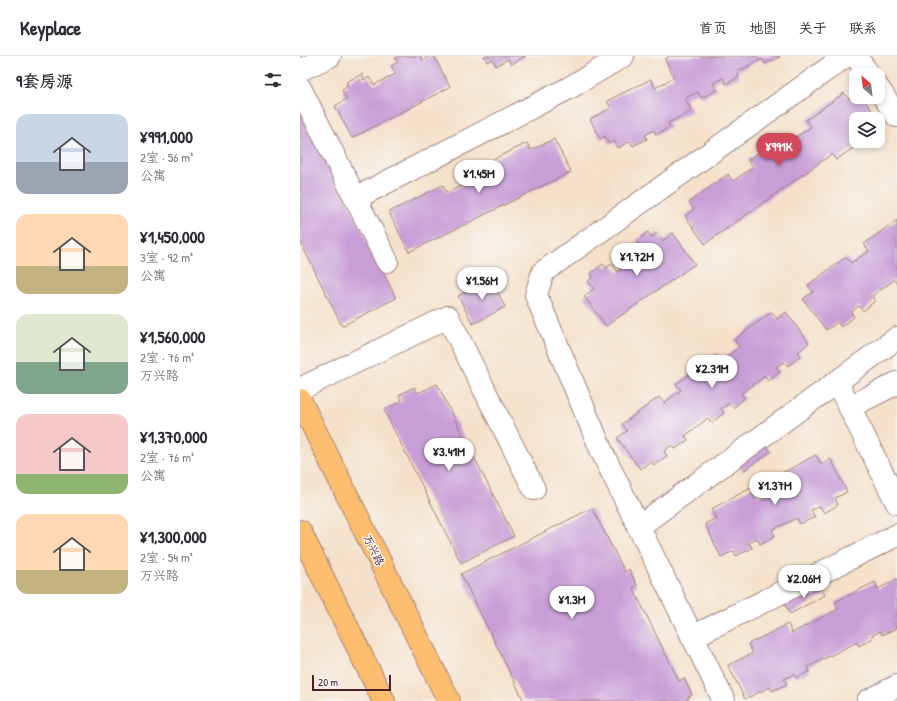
<!DOCTYPE html>
<html lang="zh">
<head>
<meta charset="utf-8">
<style>
	body { margin:0; font-family:"Patrick Hand","LXGW WenKai TC",sans-serif; background:#f7f7f7; color:#2b2b33; height:100vh; display:flex; flex-direction:column; font-size:15px; white-space:nowrap }
	* { box-sizing:border-box; margin:0 }
	p { font-size:13px; color:#7c7c81 }
	.icon { flex:none; width:22px; height:22px; fill:none; stroke:currentColor; stroke-width:2; stroke-linecap:round; stroke-linejoin:round }
	.map { position:relative; flex:1; overflow:hidden }
	.drawer { display:flex; flex-direction:column; background:#fff; width:300px }
	.drawer>* { flex:none }
	.needle { width:26px; rotate:332deg }
	.fabs { position:absolute; left:549px; top:12px; display:grid; gap:8px }
	.fabs a { display:grid; place-items:center; width:36px; height:36px; border-radius:8px; background:#fff; box-shadow:0 2px 6px #0003; font-size:20px }
	.scale { position:absolute; left:12px; bottom:10px; width:79px; box-sizing:border-box; padding-left:4px; border:2px solid #4a1f2b; border-top:0; font-size:11px; line-height:14px; white-space:nowrap; color:#4a1f2b; -webkit-text-stroke:3px #f6f6f2; paint-order:stroke }
	.price { position:absolute; translate:-50% -34px; padding:0 9px; border-radius:14px; background:#fff; color:#222; font-size:13px; line-height:26px; filter:drop-shadow(0 1px 2px #0008) }
	.price::after { content:''; position:absolute; left:50%; top:24px; width:12px; height:9px; margin-left:-6px; background:inherit; clip-path:polygon(0 0,100% 0,50% 100%) }
	.price.on { background:#d1495b; color:#fff }
	ul { padding:0; list-style:none }
	li { display:flex; align-items:center; gap:12px; height:100px; padding:0 16px }
	li span { display:grid; place-items:center; flex:none; width:112px; height:80px; border-radius:12px; color:#555 }
	li>.icon { margin-inline-start:auto }
	span .icon { width:48px; height:48px; fill:#fffc; stroke-width:1 }
	li b { font-size:17px }
	h2 { display:flex; justify-content:space-between; align-items:center; height:48px; padding:0 16px; font-size:17px }
	header { display:flex; align-items:center; gap:24px; box-sizing:border-box; height:56px; padding:0 20px; background:#fff; border-bottom:1px solid #e1e1e2 }
	header strong { font-size:19px }
	nav { display:flex; gap:22px; margin-inline-start:auto; font-size:14px }
	main { display:flex; flex:1; min-height:0 }
	.map>svg:first-child { display:block }
</style>
</head>
<body>
<header>
<strong>Keyplace</strong>
<nav><a>首页</a><a>地图</a><a>关于</a><a>联系</a></nav>
</header>
<main>
<section class="drawer">
<h2>9套房源<svg class="icon" aria-label="filters" viewBox="0 0 24 24"><path d="M4 7h16M4 17h16"/><circle cx="9" cy="7" r="2"/><circle cx="15" cy="17" r="2"/></svg></h2>
<ul>
<li><span style="background:linear-gradient(#c9d6e8 60%,#9aa5b1 0)"><svg class="icon" aria-label="home" viewBox="0 0 24 24"><path d="M3 11l9-7 9 7M6 9v11h12V9"/></svg></span><div><b>¥991,000</b><p>2室 · 56 m²</p><p>公寓</p></div></li>
<li><span style="background:linear-gradient(#ffd9b3 65%,#c2b280 0)"><svg class="icon" aria-label="home" viewBox="0 0 24 24"><path d="M3 11l9-7 9 7M6 9v11h12V9"/></svg></span><div><b>¥1,450,000</b><p>3室 · 92 m²</p><p>公寓</p></div></li>
<li><span style="background:linear-gradient(#dfe7d0 60%,#7fa58c 0)"><svg class="icon" aria-label="home" viewBox="0 0 24 24"><path d="M3 11l9-7 9 7M6 9v11h12V9"/></svg></span><div><b>¥1,560,000</b><p>2室 · 76 m²</p><p>万兴路</p></div></li>
<li><span style="background:linear-gradient(#f6c9c9 75%,#8fb573 0)"><svg class="icon" aria-label="home" viewBox="0 0 24 24"><path d="M3 11l9-7 9 7M6 9v11h12V9"/></svg></span><div><b>¥1,370,000</b><p>2室 · 76 m²</p><p>公寓</p></div></li>
<li><span style="background:linear-gradient(#ffd9b3 70%,#c2b280 0)"><svg class="icon" aria-label="home" viewBox="0 0 24 24"><path d="M3 11l9-7 9 7M6 9v11h12V9"/></svg></span><div><b>¥1,300,000</b><p>2室 · 54 m²</p><p>万兴路</p></div></li>
</ul>
</section>
<div class="map">
<svg width="597" height="645" viewBox="0 0 597 645">
	<rect width="100%" height="100%" fill="#f6f6f2"/>
	<filter id="ink" filterUnits="userSpaceOnUse"><feTurbulence type="fractalNoise" baseFrequency=".025" numOctaves="2"/><feDisplacementMap in="SourceGraphic" scale="8" xChannelSelector="R" yChannelSelector="G"/><feConvolveMatrix kernelMatrix="1 2 1 2 8 2 1 2 1" color-interpolation-filters="sRGB"/></filter>
	<filter id="wash" filterUnits="userSpaceOnUse"><feTurbulence type="fractalNoise" baseFrequency=".012" numOctaves="4" result="noise"/><feDisplacementMap in="SourceGraphic" scale="16" xChannelSelector="R" yChannelSelector="G"/><feGaussianBlur stdDeviation="0.9" result="paint"/><feColorMatrix in="noise" values="0 0 0 0 0 0 0 0 0 0 0 0 0 0 0 0 0 1.4 0 .05"/><feComposite in="paint" operator="in"/></filter>
	<g filter="url(#wash)">
		<rect width="100%" height="100%" fill="#f5e1ca"/>
		<g id="blocks">
			<!-- building -->
			<path fill="#c89ed7" d="M100 0H121L122 4 130 0H134L150 31 52 82 35 50 47 43 42 34 48 30 46 26 62 18 64 24 69 21 74 29 96 18 91 10 98 6 95 2Z
				M184 0H226L211 8 208 3 196 10 192 3 187 6Z
				M370 0H479L480 1 465 8 462 3 437 16 439 21 426 28 423 22 413 27 417 34 401 42 398 36 385 42 392 55 368 67 370 71 356 79 354 74 345 79 347 83 333 90 330 85 318 92 314 85 309 88 305 80 300 83 290 63 311 52 307 45 351 23 355 32 374 21 365 3Z
				M544 37 549 43 556 38V41H562L578 63H556V85H563L536 104 532 98 405 188 385 160 394 153 389 146 428 118 433 125 453 111 448 104 485 78 490 85 511 71 506 64Z
				M0 50 96 242 42 270 0 185Z
				M254 83 271 116 109 196 89 156 143 129 147 137 190 115 186 107 227 87 231 94Z
				M597 164V228L594 224 572 240 575 245 563 255 559 250 551 256 554 261 541 271 538 266 526 274 503 243 513 236 508 229 546 201 551 207 569 195 564 188Z
				M348 176 351 181 357 177 363 185 373 177 395 208 306 270 284 240 294 233 288 225 293 221 291 217 303 208 306 212 312 208 318 216 339 201 333 194 340 190 336 185Z
				M191 223 205 251 173 268 158 240Z
				M472 256 477 263 486 256 509 287 498 296 501 300 488 310 484 306 476 311 480 316 468 325 465 320 441 338 445 342 433 352 429 347 421 353 424 357 411 367 408 362 385 380 388 384 375 393 372 389 364 395 367 400 354 409 351 405 340 413 317 382 327 375 322 368 359 341 364 347 381 334 376 328 416 299 420 305 439 291 434 284Z
				M137 328 214 480 161 507 84 354 102 345 99 339 114 331 118 337Z
				M465 388 471 396 443 415 438 407Z
				M516 399 521 408 531 403 547 436 535 442 538 449 524 457 520 450 511 454 515 461 500 468 497 462 472 474 475 480 460 488 457 482 449 487 452 492 436 500 434 495 421 501 405 468 416 462 411 453 453 431 458 441 477 430 473 422Z
				M292 452 325 516 329 513 337 530 333 532 379 625 384 622 392 639 387 642 389 645H224L161 518Z
				M597 523V566L594 567 597 572 582 579 580 575 571 580 572 583 559 590 557 586 508 611 510 615 496 622 494 618 484 623 487 628 472 635 470 631 445 643 428 609 453 597 448 588 488 568 492 577 538 553 535 546 575 526 578 533Z
				M519 528 525 539 490 558 484 547Z"/>
		</g>
	</g>
	<g filter="url(#ink)">
		<use href="#blocks" fill-opacity="0" stroke="#a0807a" stroke-width="1"/>
		<g fill="none" stroke-linecap="round" stroke-linejoin="round">
			<!-- minor casing -->
			<g stroke="#a0807a" stroke-width="24">
				<path id="minor" d="M556 0 569 19
					M0 14 30 0
					M0 32 87 205
					M578 32 597 60
					M56 142 269 32 323 0
					M537 326 597 447
					M0 333 148 261 234 433
					M550 351 597 327
					M338 471 597 282
					M392 581 597 479
					M424 645 303 398 236 239 243 216 546 0
					M568 645 597 630"/>
			</g>
			<!-- major casing -->
			<g stroke="#a0807a" stroke-width="24">
				<path id="major" d="M0 344 149 645
					M0 475 84 645"/>
			</g>
			<!-- minor -->
			<use href="#minor" stroke="#fff" stroke-width="22"/>
			<!-- major -->
			<use href="#major" stroke="#fcbd6e" stroke-width="22"/>
		</g>
	</g>
	<g text-anchor="middle" stroke-width="3" stroke-linejoin="round" paint-order="stroke">
		<!-- street labels -->
		<g font-size="11" fill="#4a1f2b" stroke="#f6f6f2">
			<text transform="translate(74 494) rotate(64)" y="4">万兴路</text>
		</g>
	</g>
</svg>
<div class="fabs">
<a><svg class="needle" viewBox="-14 -14 28 28"><path d="M0-13l5 13h-10z" fill="#e53935"/><path d="M0 13l5-13h-10z" fill="#7c7c81"/></svg></a>
<a><svg class="icon" aria-label="layers" viewBox="0 0 24 24"><path d="M12 4l9 5-9 5-9-5zM3 14l9 5 9-5"/></svg></a>
</div>
<div class="scale">20 m</div>
<b class="price on" style="left:479px;top:111px">¥991K</b>
<b class="price" style="left:179px;top:138px">¥1.45M</b>
<b class="price" style="left:337px;top:221px">¥1.72M</b>
<b class="price" style="left:182px;top:245px">¥1.56M</b>
<b class="price" style="left:412px;top:333px">¥2.31M</b>
<b class="price" style="left:149px;top:416px">¥3.41M</b>
<b class="price" style="left:475px;top:450px">¥1.37M</b>
<b class="price" style="left:504px;top:543px">¥2.06M</b>
<b class="price" style="left:272px;top:564px">¥1.3M</b>
</div>
</main>
</body>
</html>
